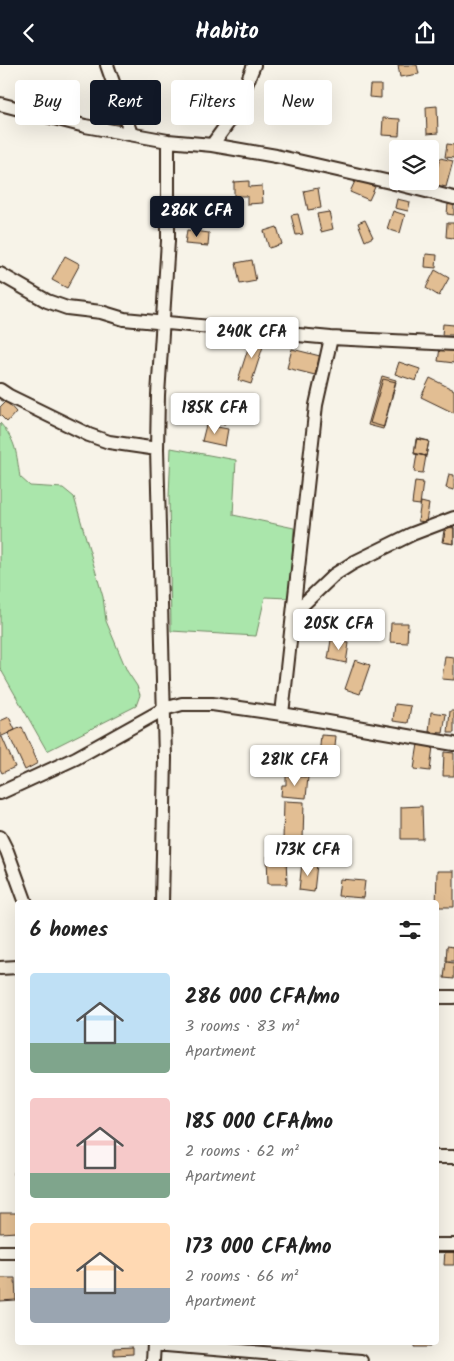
<!DOCTYPE html>
<html lang="en">
<head>
<meta charset="utf-8">
<style>
	body { margin:0; font-family:Kalam,sans-serif; background:#f6f6f6; color:#222; height:100vh; display:flex; flex-direction:column; font-size:19px; white-space:nowrap }
	* { box-sizing:border-box; margin:0 }
	p { font-size:16px; color:#767676 }
	.icon { flex:none; width:28px; height:28px; fill:none; stroke:currentColor; stroke-width:2; stroke-linecap:round; stroke-linejoin:round }
	.map { position:relative; flex:1; overflow:hidden }
	.sheet { position:absolute; left:15px; top:835px; width:424px; height:445px; display:flex; flex-direction:column; background:#fff; border-radius:5px; box-shadow:0 5px 20px #0002 }
	.sheet>* { flex:none }
	.top-card { position:absolute; left:15px; top:15px; width:425px; height:45px; display:flex; gap:10px }
	.buttons { position:absolute; left:389px; top:75px; display:grid; gap:10px }
	.buttons a { display:grid; place-items:center; width:50px; height:50px; border-radius:5px; background:#fff; box-shadow:0 5px 20px #0002; font-size:25px }
	.price { position:absolute; translate:-50% -42px; padding:0 11px; border-radius:5px; background:#fff; color:#222; font-size:16px; line-height:32px; filter:drop-shadow(0 1px 2px #0008) }
	.price::after { content:''; position:absolute; left:50%; top:30px; width:15px; height:11px; margin-left:-8px; background:inherit; clip-path:polygon(0 0,100% 0,50% 100%) }
	.price.active { background:#111827; color:#fff }
	ul { padding:0; list-style:none }
	li { display:flex; align-items:center; gap:15px; height:125px; padding:0 15px }
	li span { display:grid; place-items:center; flex:none; width:140px; height:100px; border-radius:5px; color:#555 }
	li>.icon { margin-inline-start:auto }
	span .icon { width:60px; height:60px; fill:#fffc; stroke-width:1 }
	li b { font-size:21px }
	h2 { display:flex; justify-content:space-between; align-items:center; height:60px; padding:0 15px; font-size:21px }
	.pill { padding:0 18px; border-radius:5px; background:#fff; box-shadow:0 5px 20px #0002; font-size:18px; line-height:45px }
	.pill.active { background:#111827; color:#fff }
	header { display:flex; justify-content:space-between; align-items:center; height:65px; padding:0 15px; background:#111827; color:#fff; font-size:22px; font-weight:800 }
	.map>svg:first-child { display:block }
</style>
</head>
<body>
<header><svg class="icon" aria-label="back" viewBox="0 0 24 24"><path d="M15 5l-7 7 7 7"/></svg>Habito<svg class="icon" aria-label="share" viewBox="0 0 24 24"><path d="M12 15V3M7 8l5-5 5 5M5 13v7h14v-7"/></svg></header>
<div class="map">
<svg width="454" height="1296" viewBox="0 0 454 1296">
	<rect width="100%" height="100%" fill="#f7f3e8"/>
	<filter id="ink" filterUnits="userSpaceOnUse"><feTurbulence type="fractalNoise" baseFrequency=".02" numOctaves="2"/><feDisplacementMap in="SourceGraphic" scale="10" xChannelSelector="R" yChannelSelector="G"/><feConvolveMatrix kernelMatrix="1 2 1 2 8 2 1 2 1" color-interpolation-filters="sRGB"/></filter>
	<g filter="url(#ink)">
		<!-- green -->
		<path fill="#aae6ab" stroke="#728864" d="M0 358C17 377 16 388 20 412L30 421 63 423 74 432 103 532 106 556 127 606 137 621 140 630 136 641 47 686 0 603Z
			M171 383 236 395 233 450 294 463 289 533 265 532 256 571 171 566 169 432Z"/>
		<!-- building -->
		<path fill="#e2be93" stroke="#3b2a1e" d="M398 0H417L419 9 400 12Z
			M370 20H381V33L369 32Z
			M437 41 438 68 427 69 426 42Z
			M383 53 400 54 399 71 382 70Z
			M447 79 454 80V93L445 92Z
			M440 93 453 96 446 122 433 119Z
			M356 114 375 122 369 135 350 127Z
			M249 116V122L262 121 263 138 247 139V131H234V117Z
			M318 123 321 143 308 145 304 126Z
			M397 134 410 137 408 146 395 143Z
			M448 139 454 140V150L447 149Z
			M393 146 405 150 400 168 387 164Z
			M329 147 333 164 321 167 317 149Z
			M298 149 303 169 296 170 291 150Z
			M365 155 373 172 365 176 358 158Z
			M447 158H454V173L446 172Z
			M277 162 282 179 269 183 264 166Z
			M187 165 209 168 208 181 185 179Z
			M426 189 437 190 436 203 425 202Z
			M65 191 80 199 67 223 52 215Z
			M252 195 256 216 240 219 236 198Z
			M435 205 449 213 439 231 426 223Z
			M443 259 454 260V270H442Z
			M253 268 266 272 251 319 238 315Z
			M440 283 454 285V298L438 296Z
			M292 284 320 291 315 310 287 303Z
			M399 297 420 304 416 316 395 309Z
			M382 311 396 315 383 364 368 360Z
			M430 313 454 325V348L421 332Z
			M383 314 396 317 384 362 370 358Z
			M213 332H227L225 359 211 358Z
			M6 336 16 347 7 357 0 350V342Z
			M206 360 228 364 225 381 202 376Z
			M417 373 429 376 426 391 414 388Z
			M416 374 429 376 426 391 414 389Z
			M417 389 426 391 423 408 414 407Z
			M449 409 454 410V425L446 423Z
			M415 416 423 417 420 440 412 439Z
			M421 437 429 439 426 457 418 456Z
			M445 460 454 462V479L442 477Z
			M446 462 454 463V479L443 477Z
			M391 558H408L407 578 390 577Z
			M331 575 349 578 346 598 328 594Z
			M445 591 454 592V615L442 614Z
			M355 595 370 600 360 629 345 624Z
			M395 639 411 641 408 658 393 656Z
			M450 646H454V668H448Z
			M431 647 446 649 443 668 429 667Z
			M9 652 15 665 0 672V656Z
			M22 662 38 698 25 705 8 668Z
			M321 670 336 671 334 693 319 692Z
			M2 672 15 702 2 708 0 704V673Z
			M418 679 433 681 430 706 414 704Z
			M273 684 294 686 292 710 271 707Z
			M444 687 454 688V711H443Z
			M286 711 308 712 306 733 281 731 282 720H286Z
			M284 736 304 737 303 775H283Z
			M422 741 423 774H401V742Z
			M267 791H286L287 819H268Z
			M302 798 317 799 314 827 299 825Z
			M437 806H454V842H436Z
			M340 814 365 816 363 833 338 831Z
			M447 881 454 882V896H446Z
			M446 897 454 898V914L444 913Z
			M18 1106V1124H15L14 1107Z
			M0 1148H18L17 1167 0 1168Z
			M445 1185 454 1186V1200H444Z
			M0 1213H15L16 1235 0 1236Z
			M414 1278H430V1282H414Z
			M133 1282V1289L114 1290V1283Z"/>
		<g fill="none" stroke-linecap="round" stroke-linejoin="round">
			<!-- minor casing -->
			<g stroke="#3b2a1e" stroke-width="16">
				<path id="minor" d="M107 0 131 69
					M0 39 85 61 168 76 212 80 276 91 390 117 454 133
					M212 80 230 55 241 32 254 0
					M0 209 47 236 67 243 101 247 124 254 331 273 454 279
					M0 325 9 331 89 370 109 377 157 384
					M293 549 334 510 353 498 412 469 454 453
					M282 649 316 340 331 273
					M0 728 76 693 164 644 182 639H212L282 649 454 679
					M0 772 7 786 26 838
					M162 838 165 693 157 384 158 330 168 176V76
					M0 903 18 902
					M436 932H454
					M436 1092H454
					M436 1180H454
					M0 1187H18
					M154 1279 361 1296
					M153 1296 154 1278"/>
			</g>
			<!-- minor -->
			<use href="#minor" stroke="#f7f3e8" stroke-width="12"/>
		</g>
	</g>
</svg>
<div class="buttons">
<a><svg class="icon" aria-label="layers" viewBox="0 0 24 24"><path d="M12 4l9 5-9 5-9-5zM3 14l9 5 9-5"/></svg></a>
</div>
<b class="price active" style="left:197px;top:173px">286K CFA</b>
<b class="price" style="left:252px;top:294px">240K CFA</b>
<b class="price" style="left:215px;top:370px">185K CFA</b>
<b class="price" style="left:339px;top:586px">205K CFA</b>
<b class="price" style="left:295px;top:722px">281K CFA</b>
<b class="price" style="left:308px;top:812px">173K CFA</b>
<div class="top-card">
<a class="pill">Buy</a>
<a class="pill active">Rent</a>
<a class="pill">Filters</a>
<a class="pill">New</a>
</div>
<section class="sheet">
<h2>6 homes<svg class="icon" aria-label="filters" viewBox="0 0 24 24"><path d="M4 7h16M4 17h16"/><circle cx="9" cy="7" r="2"/><circle cx="15" cy="17" r="2"/></svg></h2>
<ul>
<li><span style="background:linear-gradient(#bfe0f5 70%,#7fa58c 0)"><svg class="icon" aria-label="home" viewBox="0 0 24 24"><path d="M3 11l9-7 9 7M6 9v11h12V9"/></svg></span><div><b>286 000 CFA/mo</b><p>3 rooms · 83 m²</p><p>Apartment</p></div></li>
<li><span style="background:linear-gradient(#f6c9c9 75%,#7fa58c 0)"><svg class="icon" aria-label="home" viewBox="0 0 24 24"><path d="M3 11l9-7 9 7M6 9v11h12V9"/></svg></span><div><b>185 000 CFA/mo</b><p>2 rooms · 62 m²</p><p>Apartment</p></div></li>
<li><span style="background:linear-gradient(#ffd9b3 65%,#9aa5b1 0)"><svg class="icon" aria-label="home" viewBox="0 0 24 24"><path d="M3 11l9-7 9 7M6 9v11h12V9"/></svg></span><div><b>173 000 CFA/mo</b><p>2 rooms · 66 m²</p><p>Apartment</p></div></li>
</ul>
</section>
</div>
</body>
</html>
